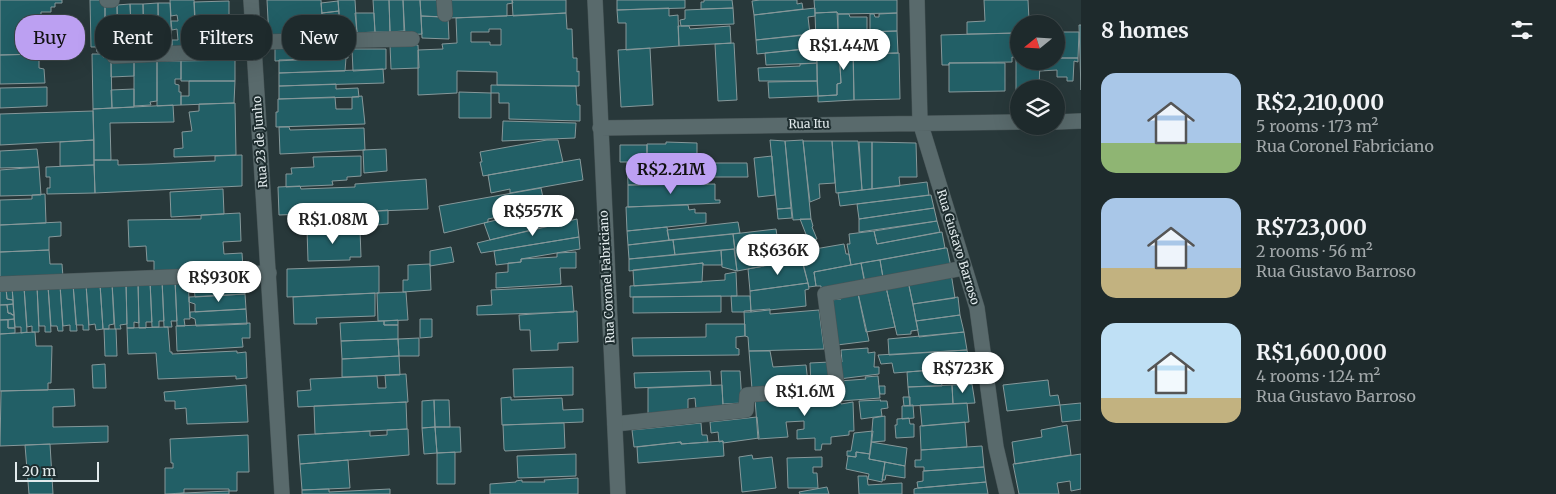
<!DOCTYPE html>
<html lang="en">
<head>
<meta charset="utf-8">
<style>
	body { margin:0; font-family:Merriweather,serif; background:#263234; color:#f1f3f6; height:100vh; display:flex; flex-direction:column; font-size:19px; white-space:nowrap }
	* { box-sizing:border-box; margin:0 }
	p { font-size:16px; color:#a1a7a9 }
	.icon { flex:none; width:28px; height:28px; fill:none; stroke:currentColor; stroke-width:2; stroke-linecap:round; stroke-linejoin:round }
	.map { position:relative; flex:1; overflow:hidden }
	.details { display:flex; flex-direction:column; background:#1e2a2c; width:475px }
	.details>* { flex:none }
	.hud { position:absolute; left:15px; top:15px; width:475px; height:45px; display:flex; gap:10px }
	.needle { width:32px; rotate:252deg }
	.fabs { position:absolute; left:1010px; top:15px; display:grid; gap:10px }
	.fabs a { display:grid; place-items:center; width:55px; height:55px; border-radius:50%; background:#1e2a2c; box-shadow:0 5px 20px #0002,0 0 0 1px #3c4648; font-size:25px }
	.scale { position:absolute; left:15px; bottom:12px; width:84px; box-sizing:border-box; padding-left:5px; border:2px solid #e2ebed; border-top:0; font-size:14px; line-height:18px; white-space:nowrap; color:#e2ebed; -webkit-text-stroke:4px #1e2d2f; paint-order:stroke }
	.price { position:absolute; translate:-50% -42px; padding:0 11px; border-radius:18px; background:#fff; color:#222; font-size:16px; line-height:32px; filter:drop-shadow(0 1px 2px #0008) }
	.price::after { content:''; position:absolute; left:50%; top:30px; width:15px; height:11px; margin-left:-8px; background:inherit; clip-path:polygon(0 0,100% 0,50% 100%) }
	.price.current { background:#bca0f2; color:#111 }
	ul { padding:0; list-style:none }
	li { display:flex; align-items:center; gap:15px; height:125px; padding:0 20px }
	li span { display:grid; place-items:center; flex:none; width:140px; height:100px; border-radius:15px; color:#555 }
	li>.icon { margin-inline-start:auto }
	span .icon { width:60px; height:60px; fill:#fffc; stroke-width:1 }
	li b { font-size:21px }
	h2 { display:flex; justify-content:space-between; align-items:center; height:60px; padding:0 20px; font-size:21px }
	.chip { padding:0 18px; border-radius:20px; background:#1e2a2c; box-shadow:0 5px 20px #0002,0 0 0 1px #3c4648; font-size:18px; line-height:45px }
	.chip.current { background:#bca0f2; color:#111 }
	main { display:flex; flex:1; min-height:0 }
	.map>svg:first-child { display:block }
</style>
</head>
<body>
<main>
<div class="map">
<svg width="1081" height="494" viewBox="0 0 1081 494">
	<rect width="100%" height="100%" fill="#28383a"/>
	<!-- building -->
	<path fill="#225f66" stroke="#86989a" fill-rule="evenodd" d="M0 0H62V3H55V7H51V12H41V19H43V54L0 55Z
		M90 0H105V52H97L96 47H91Z
		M170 0H194L197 49 172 50V40H178L177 29 172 30 171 21H178L177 15 171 16Z
		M267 0H321L323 36 269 39Z
		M338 0H355L357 33H340Z
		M373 0H389L390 32H375Z
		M389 0H403L404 31 390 32Z
		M403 0H420L422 34 405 35Z
		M420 0H441V17L421 16Z
		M448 0H512L513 3 507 4V16L449 18Z
		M512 0H566V13L513 16Z
		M617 0H685V8L617 10Z
		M704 0H732L733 8 701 9V2H704Z
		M760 0H797V4L802 3 803 9 754 15 752 1Z
		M814 0H897V13L838 14 837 12 815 13Z
		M984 0H1028L1029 20H1037V24H1019V33L967 34V22L985 21Z
		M229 1V27L195 28 194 2Z
		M338 1 339 11 322 13 321 3Z
		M158 3H170L172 46 159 47Z
		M158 3V46H151V51H144L143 4Z
		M130 4H143L144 46H132Z
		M130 4 132 51H118L117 5Z
		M105 5H117L118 51 105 52Z
		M669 8V16L678 15 679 46 626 50V23H618L617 10Z
		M733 8 734 24 681 26 680 20 685 19V10Z
		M815 8V16L808 17 810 34 756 40 754 15Z
		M339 11 340 35 323 36 322 13Z
		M837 12 841 83 837 84V95L818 96 815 13Z
		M355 13H374L375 32 357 33Z
		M566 13 567 29H572L573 58H577V72L579 71V86L497 85V72L457 71V93L418 95V50L443 49 442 44 457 43 456 18ZM489 29H501V45H490V42H471V32H489Z
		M897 13V31L870 32V14H874L875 17H879V14Z
		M838 14H849L850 17H867V32L838 33Z
		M421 16 448 17 449 39 422 38Z
		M1079 25H1081V90Z
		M678 26H689L690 29 730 26 731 43 679 46Z
		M897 31 898 53 855 54V32Z
		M1059 32H1079L1078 58H1056V44H1059Z
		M838 33H853L854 100 818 102V96L837 95V84L841 83Z
		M1016 33H1019V61H1040L1039 89H1019V97H1016Z
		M1016 33V58L1012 57V62L949 63V65H942L941 35Z
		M816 34V48L757 54 756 40Z
		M342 42 343 58 275 61V44Z
		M342 42H347L348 58H343Z
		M734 43 737 100 718 101 715 44Z
		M390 45H418L419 68 391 69Z
		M650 48 653 105 621 107 618 50Z
		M352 49H386V69L353 71Z
		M804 49 805 57 817 56V63L766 65 765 53Z
		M899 53 900 99 854 100 853 54Z
		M39 54V68L44 69 45 83 0 84V55Z
		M92 54H103V57L111 56 112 108 93 109Z
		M346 58 345 71 279 73V60Z
		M1056 58H1078V62L1074 61 1073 81H1067V77H1057V70L1040 71V61H1056Z
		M235 60V81H181V61Z
		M157 61H181V79H175V84L179 85V92H181V105L157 106Z
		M157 61V101L150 102 151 105 134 106V62Z
		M111 62H134V76L111 77Z
		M817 63V81H759L758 68 800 66V64Z
		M949 63H1005V91L949 92Z
		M383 69 384 83 279 86V73Z
		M189 81H235L234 103 181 105V96H189Z
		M817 81 818 96 769 98 768 82Z
		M336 84V89L358 88 359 97 279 99V86H281Z
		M491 85 576 86 577 105H580V121L509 119V103H499V93H491Z
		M47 87V106L0 108V88Z
		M134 89V107L112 108 111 90Z
		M459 92 491 93V118H459Z
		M362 96 365 124 276 127V112H278V99L335 97 336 109H352V97Z
		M235 103 236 155 174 157V149L183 148 182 132 192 131 189 112 199 111V104Z
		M173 105 174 122 110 123 111 160H94L93 109Z
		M93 111 94 140 0 145V114Z
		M503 121 576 123 575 138 502 141Z
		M279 127H289L290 130 364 128 365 150 280 154Z
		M94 140V165L60 166V142Z
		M547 140H558L563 162 483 176 480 162H482L480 152Z
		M770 140 785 141 791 208 777 209Z
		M803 140 811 219 793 220 785 141Z
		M803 141H832L835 183 819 184 820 198 810 202Z
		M832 141H858L862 190 836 193Z
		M666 142 697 143V163L647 162V144H666Z
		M859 142H872V189L862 190Z
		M872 142 916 143 917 177H899L900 186 872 189Z
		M620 145H647V162H620Z
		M37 149 39 167 0 168V151Z
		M386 149 387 171 364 173 363 150Z
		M242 155V186L95 193 94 160H118V165L152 164 215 161V156Z
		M361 156V176L347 177V180L332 181 333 185 286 187V174H292L291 168 314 167 313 157Z
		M772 156 775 195 758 197 754 158Z
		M580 159 583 180 510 193V189L491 193 488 175Z
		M627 162H646L647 166 708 167V184L628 185Z
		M710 163H747L748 177H711Z
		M94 165 95 193 47 194V188H50V177H46V167Z
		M39 167 41 195 0 196V170Z
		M426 179 428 209 279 215 278 187 300 186 301 189 355 187V184Z
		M927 182 929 195 840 206 838 193Z
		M715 184V200H720V203L628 207V185Z
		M541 188 545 207 488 219V222L444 233 439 206Z
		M223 189 224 214 171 217 170 192Z
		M45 194 46 223 0 225V200L32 199V195Z
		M931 195 934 208 859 219 857 204Z
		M567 203 571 221 490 240 484 223Z
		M688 205 689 210 695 209V213H706V223L627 231 626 207Z
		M791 208 792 218 778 219 777 209Z
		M934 208 937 221 859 232V219Z
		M388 210V224L377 225V211Z
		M240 213 241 241 223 242 224 254 242 253 243 268 154 271V261H147L146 246 129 247 128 220 201 219V215Z
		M577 219 579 237 481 253 477 243Z
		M800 219H811L813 226 812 227 817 239 809 242Z
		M937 221 940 232 877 244 874 231Z
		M61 222V236L49 237V250L0 252V225Z
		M738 222 740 233 669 240 667 230Z
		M667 227 669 240 628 245 627 231Z
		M307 229 360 230 361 257H350V260L308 261Z
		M776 229 778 243 761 246 764 266 737 271 733 234Z
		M874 231 877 244 942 232 945 248 851 265 847 244H850L849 234Z
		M733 234 735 249 675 255 673 240Z
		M579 237 580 249 521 259V262L496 265 494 251Z
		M673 240 675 255 629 259 628 245Z
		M844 244 846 254H849L851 265 814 272 816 286 809 287 799 250 809 248V250Z
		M451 247 454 262 430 266V251Z
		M945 248H947L951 267 883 278 880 260Z
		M734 249 737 271 722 267 721 250Z
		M49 250 50 264H62L63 277 0 280V252Z
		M721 250 722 265H703V263L629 271V259Z
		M576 252V268H560L561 284 496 288V273L508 272V263L521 262V259L557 257V253Z
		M802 259 808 283 750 291 748 269Z
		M880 260 883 277 864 280 861 263Z
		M703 263 702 282 634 286 633 270Z
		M861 263 865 282 821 289V286H816L814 272Z
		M430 264 431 290 403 292V280H408V265Z
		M379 266V293L287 297V269Z
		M736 272 737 296 630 297V286L725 280V274Z
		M951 273 955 298 913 304 908 281Z
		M244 276 245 294 195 297 194 286 189 284 188 279Z
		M188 279 190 319H184L185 326H177L175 280Z
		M162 280H175L177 321H171L172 327H164Z
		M162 280 164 321H159V327H152L150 281Z
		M138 281 139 323 134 322V328H127L126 282Z
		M138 281H150L152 322H146V328H139Z
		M908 281 918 330 911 331V334L897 335 886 287Z
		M126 282 127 324 120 325 121 329H115L112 283Z
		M112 283 114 324 109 325V329H103L100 284Z
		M808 283 809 289 805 290 806 306 751 312 750 291Z
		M73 284H86L89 330H83V325H76Z
		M73 284 77 331H70V325L63 326 60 285Z
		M86 284H100L103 329 96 330 95 324 89 325Z
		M60 285 63 331H58L57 326H51L48 286Z
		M37 286H48L51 332H45V326H39Z
		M37 286 39 332H32V326L27 327 24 287Z
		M572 286 574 312 477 315V306L492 305 491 290Z
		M12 287 13 300 7 299 6 288Z
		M12 287H24L27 332 21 333V327H15Z
		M886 287 895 327 866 332 858 294Z
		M0 288H6L7 299 13 300V304L0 305Z
		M406 292 408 320 378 321 377 293Z
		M375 293V316L316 318 317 324H294L293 297Z
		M858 293 869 341 837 345 831 300 841 299V297Z
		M245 294 246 309 195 312V304L189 302V297Z
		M721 296V312L633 313V297Z
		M731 296H750L751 312H732Z
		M958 297 960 315 916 321 913 304Z
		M13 304 14 315H12L11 313H8L7 305Z
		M0 305H7L8 313 14 315V319L0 320Z
		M246 309 247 324 196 326 195 319 190 317V312Z
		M770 309V314L819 310 824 349 749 351 748 337 745 336 744 311Z
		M577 311 578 342 558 343V350L531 351 530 330H520L519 315Z
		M960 315 964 332 919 337 916 321Z
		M14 319 15 328H8V320Z
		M420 319H432V337L420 338Z
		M0 320H8V328H15V333L0 334Z
		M398 320V325H384V321Z
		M384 321V325H398V339L341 341 340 323Z
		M250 323V338H242L243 347 177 351 176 326Z
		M706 324H745V336L736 337V348L739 349V355L633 356 632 338 706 337Z
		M168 327 170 352H172V354L237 351V353L246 352 247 378 236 379V376L158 379 156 353 128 354 127 328Z
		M104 329H116L117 356H105Z
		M35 332 36 346H52L51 383H48V390L0 391V334Z
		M964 332 967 350 889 355 888 339Z
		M419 338V356H399L398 339Z
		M398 339 399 356 342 359 341 341Z
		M868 348V353L875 352 874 367H879V374L839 379 838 363 842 362 841 350Z
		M967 350 970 367 894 373 892 363 881 364 878 355Z
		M749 351H770L773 367 806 365 808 383 752 389Z
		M399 356 400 375 342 377V359Z
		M830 362 831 385 811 387 810 363Z
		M105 364 106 388H93L92 365Z
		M573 367V395L514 397 513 369Z
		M968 367 972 384H962V382H947L945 369Z
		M945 369 946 377H941L942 386 908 387 907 372Z
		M710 371 711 385 635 388 634 373Z
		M721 371H740L742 403 723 404Z
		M406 374 408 402 298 407 297 391 311 390 310 379 377 376 378 388H386L385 375Z
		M878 376 880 398 841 401 839 381 866 379 865 377Z
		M1048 380 1050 396 1058 395 1060 405 1007 411 1003 385Z
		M972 384 975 403 953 404 952 385Z
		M246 385 248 422 187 424 186 408 175 409V401H165L164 392Z
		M722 385 723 407 696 409 695 398 688 399V415L648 417V388Z
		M952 385 953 404 910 406 908 387Z
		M879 386H885V394H880Z
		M74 389 75 406 53 407V427L108 426V442L0 446 1 391Z
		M840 393 841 404 853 402 854 431H849V435L831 437V444H822L821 450H815V438L797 439V430L804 429V421L786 422 788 437 758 439 755 399Z
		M511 397V400L562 398 563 410 583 409V422L502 425 501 398Z
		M903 397H910V406H904Z
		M434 400H449L450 427H435Z
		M434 400 435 427 422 428V401Z
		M881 400 880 401H887L888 408 881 409 882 416 861 419 859 401Z
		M406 402 407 429 315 434 314 406Z
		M967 403 969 422 922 426 920 405Z
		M1081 403V420L1062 422 1060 405Z
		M913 405 914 418 902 419V406Z
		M885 416V441L871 442 873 418Z
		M757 417 759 438 723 443V441L719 442 718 432 711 433 710 422Z
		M909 418 910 424H914V437L896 438 895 425H897V419Z
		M965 422 967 447 921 450 920 426Z
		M564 423 565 448 505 451 504 449 503 425Z
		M701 423 702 435H707L708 442 681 444V442L634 447 632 430Z
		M1067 425 1071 455 1015 464 1012 442 1042 437 1041 430Z
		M435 427 437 453 424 454 422 428Z
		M435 427H460L461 452 437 453Z
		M408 429 409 455 300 464 298 435 370 431V436L387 435V430Z
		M873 431 870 454 856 452V457L847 456V451H851L854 433Z
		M248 435 249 472H237V491H229V489H184V493L165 494V468H173V463H171L170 439Z
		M723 441 724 456 638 463 637 447 681 442V444Z
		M871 442 907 448 905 466 869 459Z
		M50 444 53 494H29L25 445Z
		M982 446 984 467 924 471V467H915V460H921V450Z
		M455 452V484H437V453Z
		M856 452 870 454 869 459 885 462 882 482 868 479 869 474 846 469 848 456 856 457Z
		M576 454V476L518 478 517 456Z
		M1081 454V489L1071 491 1070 481 1057 483 1059 494H1019L1013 464Z
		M752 455 753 459 772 457 776 488 742 492 739 457Z
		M822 457V467H813V473H817L818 488H788L787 458Z
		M348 460 350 488 302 490 300 464Z
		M885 462 905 466V478L886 475 885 480H882Z
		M984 467 986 482 918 488 917 482 923 481V471Z
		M858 476H867L868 485 902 483V494H859Z
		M578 478V494H490V484L516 482V481L522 480V482H545L544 480Z
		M986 482 988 494H914V489L918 488Z
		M827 487 829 494H800L799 492Z
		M329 489V492L390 489V494H302V490Z
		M229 491V494H176L184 493Z"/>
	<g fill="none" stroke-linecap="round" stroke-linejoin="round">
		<!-- lane casing -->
		<g stroke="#475456" stroke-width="16">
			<path id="lane" d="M107 0H112
				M444 0 445 14
				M254 42 412 39
				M114 56 254 50
				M0 284 269 273
				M615 424 746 410 747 395 837 387 825 294 964 268"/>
		</g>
		<!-- street casing -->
		<g stroke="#475456" stroke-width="16">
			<path id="street" d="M251 0 282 494
				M595 0 618 494
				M917 0 920 122 977 308 996 447 1007 494
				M1056 122 1081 121
				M600 128 1019 122"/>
		</g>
		<!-- lane -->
		<use href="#lane" stroke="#596a6c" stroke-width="15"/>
		<!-- street -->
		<use href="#street" stroke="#596a6c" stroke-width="15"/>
	</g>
	<g text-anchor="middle" stroke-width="4" stroke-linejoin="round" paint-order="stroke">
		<!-- street labels -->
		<g font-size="12" fill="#e2ebed" stroke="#1e2d2f">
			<text transform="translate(809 124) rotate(-1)" y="4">Rua Itu</text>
			<text transform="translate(260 142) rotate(-94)" y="4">Rua 23 de Junho</text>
			<text transform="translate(958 247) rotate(73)" y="4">Rua Gustavo Barroso</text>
			<text transform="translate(607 277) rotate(-93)" y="4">Rua Coronel Fabriciano</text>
		</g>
	</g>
</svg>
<div class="fabs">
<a><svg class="needle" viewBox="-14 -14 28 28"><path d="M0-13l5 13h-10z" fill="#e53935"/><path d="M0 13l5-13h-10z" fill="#a1a7a9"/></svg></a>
<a><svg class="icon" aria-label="layers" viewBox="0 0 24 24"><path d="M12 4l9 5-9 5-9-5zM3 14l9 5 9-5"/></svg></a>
</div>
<div class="scale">20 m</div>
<b class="price" style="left:844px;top:71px">R$1.44M</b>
<b class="price current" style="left:671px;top:195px">R$2.21M</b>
<b class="price" style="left:533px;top:237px">R$557K</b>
<b class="price" style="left:333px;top:245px">R$1.08M</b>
<b class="price" style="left:778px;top:276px">R$636K</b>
<b class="price" style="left:219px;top:303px">R$930K</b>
<b class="price" style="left:963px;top:394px">R$723K</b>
<b class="price" style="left:805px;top:417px">R$1.6M</b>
<div class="hud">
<a class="chip current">Buy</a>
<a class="chip">Rent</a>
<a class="chip">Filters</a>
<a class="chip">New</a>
</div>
</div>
<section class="details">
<h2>8 homes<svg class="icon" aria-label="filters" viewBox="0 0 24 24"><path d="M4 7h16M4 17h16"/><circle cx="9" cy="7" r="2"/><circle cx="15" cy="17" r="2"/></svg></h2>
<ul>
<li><span style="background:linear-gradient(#a9c7e8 70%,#8fb573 0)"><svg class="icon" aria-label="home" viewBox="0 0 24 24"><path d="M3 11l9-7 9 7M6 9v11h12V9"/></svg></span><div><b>R$2,210,000</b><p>5 rooms · 173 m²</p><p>Rua Coronel Fabriciano</p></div></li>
<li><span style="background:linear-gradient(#a9c7e8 70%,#c2b280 0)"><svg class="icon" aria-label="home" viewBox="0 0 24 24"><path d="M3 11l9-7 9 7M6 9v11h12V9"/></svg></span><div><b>R$723,000</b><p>2 rooms · 56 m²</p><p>Rua Gustavo Barroso</p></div></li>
<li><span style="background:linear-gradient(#bfe0f5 75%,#c2b280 0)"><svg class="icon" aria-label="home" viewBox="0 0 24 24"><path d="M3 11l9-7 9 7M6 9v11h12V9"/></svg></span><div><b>R$1,600,000</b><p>4 rooms · 124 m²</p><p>Rua Gustavo Barroso</p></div></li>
</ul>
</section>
</main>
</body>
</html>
